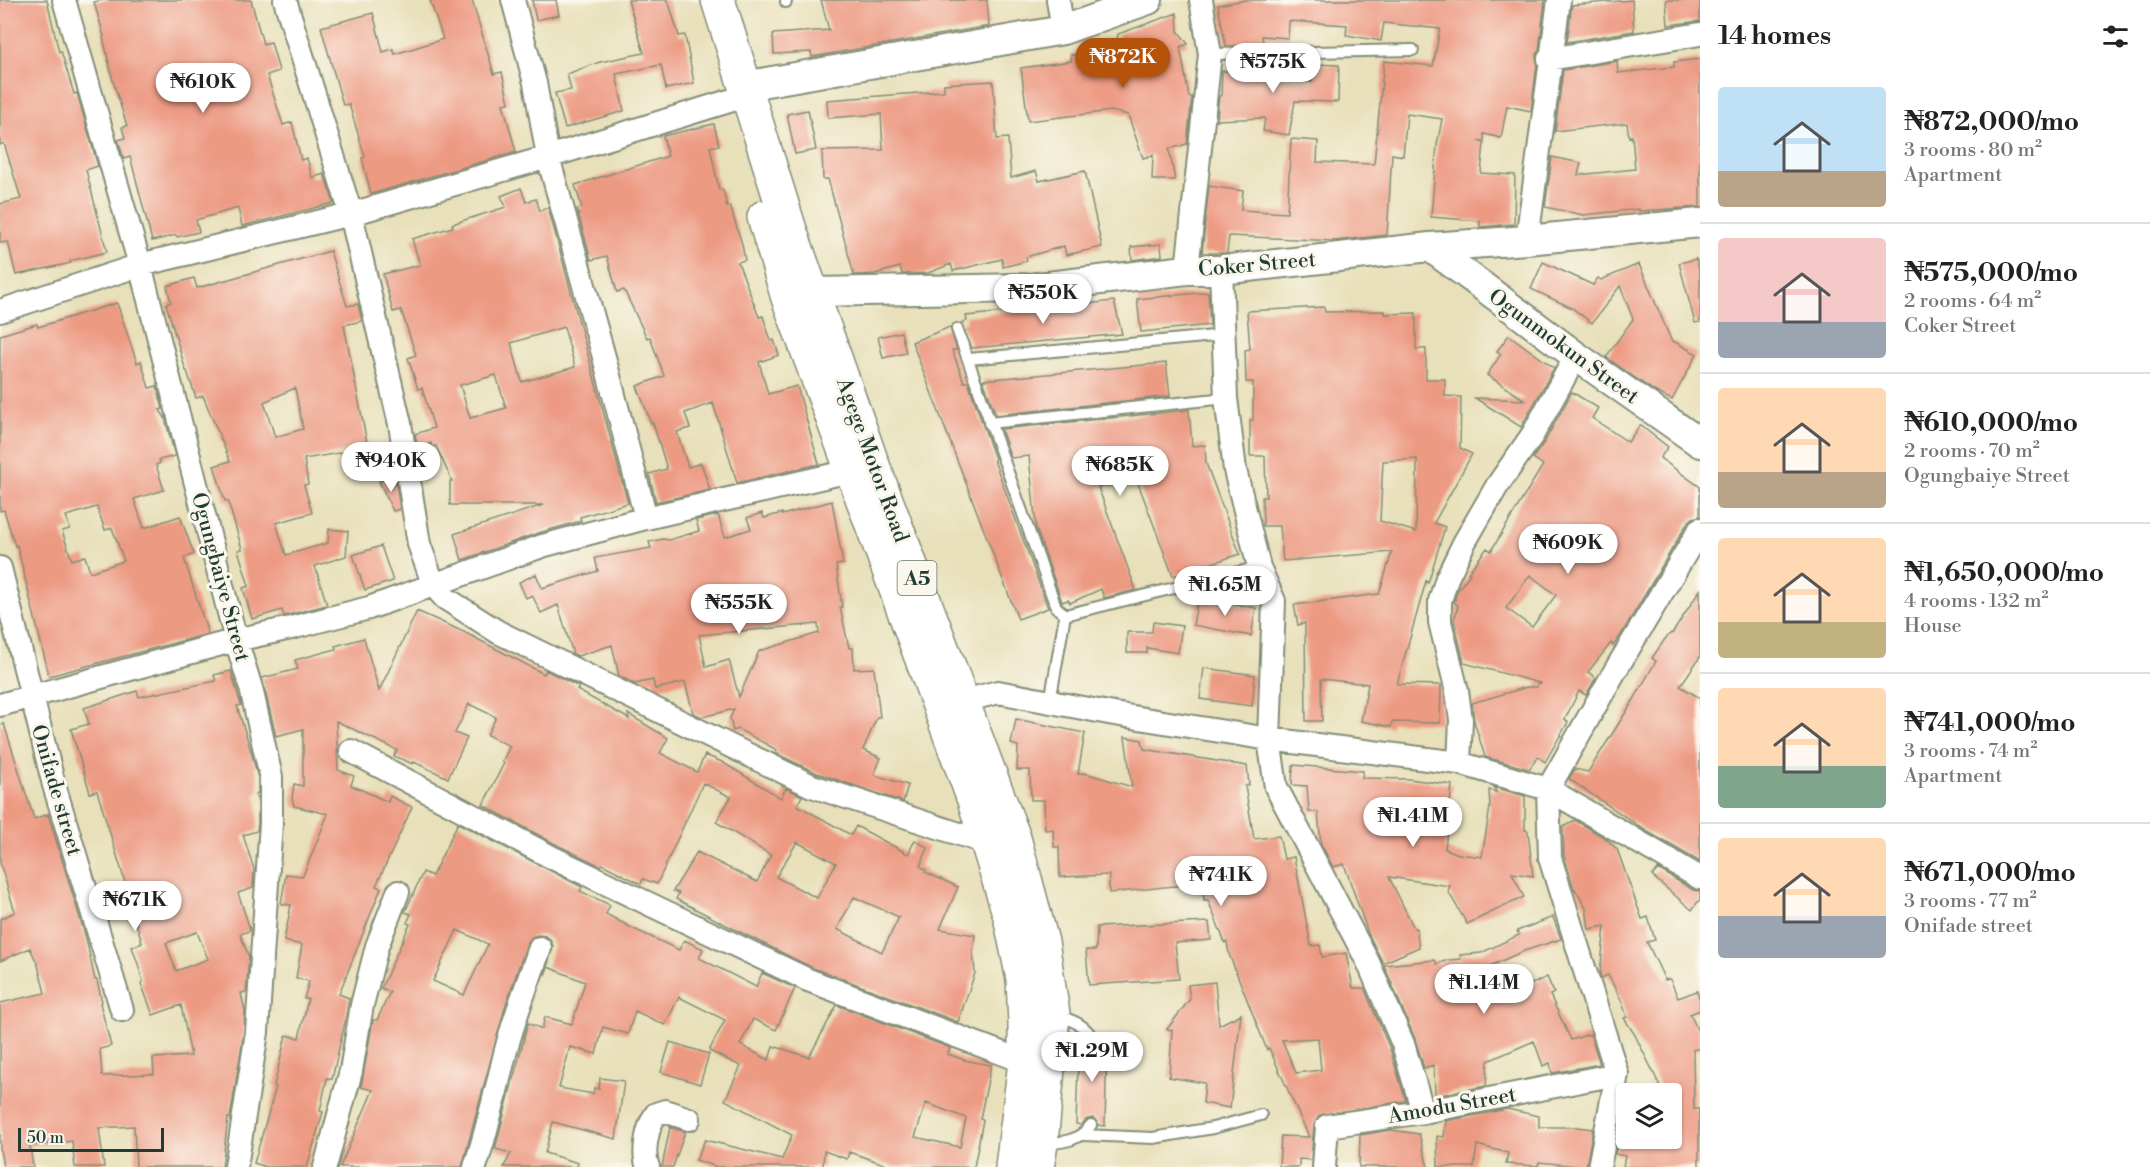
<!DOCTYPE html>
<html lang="en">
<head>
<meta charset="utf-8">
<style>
	body { margin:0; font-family:"Libre Bodoni",serif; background:#f2f2f2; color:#222; height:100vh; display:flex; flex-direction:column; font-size:22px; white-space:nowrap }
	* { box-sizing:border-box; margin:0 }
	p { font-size:20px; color:#767676 }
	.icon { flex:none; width:33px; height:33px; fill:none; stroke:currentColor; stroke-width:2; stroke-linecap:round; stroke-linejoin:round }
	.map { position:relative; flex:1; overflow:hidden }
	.panel { display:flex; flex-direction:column; background:#fff; width:450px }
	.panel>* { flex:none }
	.buttons { position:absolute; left:1616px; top:1083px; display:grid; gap:12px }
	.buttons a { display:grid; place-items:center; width:66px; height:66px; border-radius:6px; background:#fff; box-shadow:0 2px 4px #0004; font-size:30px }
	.scale { position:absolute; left:18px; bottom:15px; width:146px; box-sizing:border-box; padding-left:6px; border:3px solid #1f3d34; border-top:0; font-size:16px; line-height:21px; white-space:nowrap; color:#1f3d34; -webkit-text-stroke:4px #fbf7ec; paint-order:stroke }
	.price { position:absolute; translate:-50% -51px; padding:0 14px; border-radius:21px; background:#fff; color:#222; font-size:20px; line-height:39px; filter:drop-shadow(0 2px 3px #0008) }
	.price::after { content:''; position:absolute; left:50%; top:36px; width:18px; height:14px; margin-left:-9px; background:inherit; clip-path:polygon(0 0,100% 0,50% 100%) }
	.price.current { background:#b45309; color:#fff }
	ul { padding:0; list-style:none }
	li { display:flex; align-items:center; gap:18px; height:150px; padding:0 18px }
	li+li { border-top:2px solid #e0e0e0 }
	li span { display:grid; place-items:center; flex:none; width:168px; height:120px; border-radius:6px; color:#555 }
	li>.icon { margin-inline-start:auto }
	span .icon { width:72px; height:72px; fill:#fffc; stroke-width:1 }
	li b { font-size:26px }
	h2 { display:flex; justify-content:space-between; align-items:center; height:72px; padding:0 18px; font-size:26px }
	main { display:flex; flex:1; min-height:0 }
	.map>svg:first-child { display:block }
</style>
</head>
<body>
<main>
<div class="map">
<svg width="1700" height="1167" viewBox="0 0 1700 1167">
	<rect width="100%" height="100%" fill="#fbf7ec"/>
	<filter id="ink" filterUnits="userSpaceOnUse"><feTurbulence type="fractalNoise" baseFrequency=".0167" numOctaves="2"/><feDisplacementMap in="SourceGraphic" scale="12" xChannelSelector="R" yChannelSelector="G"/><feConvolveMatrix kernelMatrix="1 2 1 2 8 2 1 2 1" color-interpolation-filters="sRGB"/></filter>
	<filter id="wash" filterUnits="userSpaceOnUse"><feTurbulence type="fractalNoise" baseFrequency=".008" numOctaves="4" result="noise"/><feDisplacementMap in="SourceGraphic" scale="24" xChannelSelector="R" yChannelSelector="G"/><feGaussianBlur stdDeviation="1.35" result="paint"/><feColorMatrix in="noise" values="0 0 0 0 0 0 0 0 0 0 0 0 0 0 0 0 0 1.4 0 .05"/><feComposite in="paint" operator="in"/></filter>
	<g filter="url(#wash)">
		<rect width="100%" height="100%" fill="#e8e0ba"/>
		<g id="blocks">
			<!-- building -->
			<path fill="#ed9a83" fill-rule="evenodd" d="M0 0H47L59 52 61 51 74 94 77 93 98 166 86 170 107 252 70 261 71 263 16 275 8 242 0 243V204L21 199 4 143 0 145Z
				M103 0H251L263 44 271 42 279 71 267 75 283 125 292 122 301 160 307 158 312 178 324 174 334 203 242 226 238 208 196 220 199 232 177 237 176 235 152 241 131 160 130 157 124 159 118 140 125 138 122 127 127 126 113 81 103 37 104 36 94 2Z
				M430 0H472L494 74 502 72 509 103 503 104 516 152 371 194 362 158 365 157 349 104 343 105 321 27 373 13 383 52 393 49 395 54 443 39Z
				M532 0H556L559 15 536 20Z
				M628 0H668L679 36 685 35 694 83 666 89 661 65 616 74 624 111 565 128 555 93 571 90 567 74 600 62 644 53Z
				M821 0H987L989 26 812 57 811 52 774 54 773 34 829 30Z
				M1245 0H1545L1539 51 1536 55 1537 64 1531 111 1507 106 1501 138 1484 134V141H1478L1484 143 1481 173 1515 175 1514 224 1480 227V221L1431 217 1437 145 1442 119 1407 114 1403 156 1392 154 1387 235 1335 241 1229 236 1227 253H1202L1209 186 1243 191 1241 210 1287 213 1291 139 1318 141 1317 162 1374 164 1384 61 1433 66 1440 29 1384 23 1381 41 1346 35 1347 25 1289 21 1288 38 1262 36 1263 42 1254 43V46H1226L1218 5Z
				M1632 0 1634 31 1567 42 1572 5Z
				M1666 0H1700V21L1668 25Z
				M1177 13 1178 31 1188 44 1180 47 1189 97H1192L1187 144 1169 149 1175 180H1152L1153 155 1143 158 1128 115 1111 111 1028 121 1021 68 1071 61V55L1103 52 1102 46 1116 45 1118 34Z
				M1700 59V207L1639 211V209L1583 215 1545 207 1552 157 1581 163 1578 175 1635 169 1632 136 1629 137 1627 123 1555 131 1563 70 1617 61 1618 73 1674 67V62Z
				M1229 61H1254L1255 73 1312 82V64L1339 65 1338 102 1295 101 1289 135 1263 131 1265 118 1217 120 1219 96H1221L1222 71H1231Z
				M993 81 997 139 1008 138 1011 178 1036 171 1039 181 1085 171 1102 247 1066 255 1064 246 1026 257 1027 261 1003 267 1002 259 953 271 951 264 928 273 902 274 900 267 875 274 854 275 828 179H823L822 151 883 150 881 114 828 118 827 100 944 91V84Z
				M808 110 816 150 795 154 787 114Z
				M714 124 719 145 710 147 719 190H723L727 207 730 206 742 244 745 260 738 262 759 317 763 316 771 341 774 340 779 355 759 362 768 394 797 386 819 464 737 483 713 403 685 413 690 428 677 432 688 467 701 463 710 490 656 502 649 474 667 469 653 423H651L637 386 664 376 650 337 647 338 624 290 617 292 607 256 591 260 577 209 582 208 575 185 668 156 663 136Z
				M521 188 526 202 536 199 540 211 548 207 628 503 580 517 581 521 538 533 462 560 454 534 543 505H450V481H452L436 446 432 447 431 443 418 449 415 434 434 428 422 388 418 389 408 358 416 355 401 310 393 312 383 274 420 265 412 239 453 227 452 224 506 207 501 196ZM564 327 575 367 522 382 511 343ZM496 375 506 408 470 418 460 385Z
				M1161 244 1162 256 1132 260 1131 247Z
				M330 251 347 306 358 304 362 321 344 325 368 448 304 459 308 484 304 485 312 513 276 523 286 555 328 543 329 529 348 531 346 556 315 566 327 605 284 616 282 610 252 619 243 588 249 586 238 550 242 549 228 501H225L214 466 230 461 203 396 196 398 187 371H186L166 304 171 302 167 286 194 278 197 288ZM295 388 303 429 275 437 264 402Z
				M1696 259 1700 273V322L1695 323 1679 263Z
				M1543 262 1593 285 1598 278 1601 280 1639 264 1671 340 1697 354 1672 400 1654 391 1606 357 1633 319 1620 286 1592 323 1572 308 1531 289Z
				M1208 292 1210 325 1141 332 1137 299Z
				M1114 301 1122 334 972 348 961 323 967 321 966 316Z
				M117 303 137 363 141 361 149 388 157 386 163 409 160 410 165 418 175 456 159 460 160 463 156 465 164 490 134 499 144 528 180 516 194 554 184 558 208 634 49 676 17 545 15 546 4 510 0 511V335L37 324 38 327ZM97 507 105 530 112 528 124 561 90 572 85 556 72 560 62 531 70 529 66 516Z
				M1324 307 1325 312 1385 311V314L1416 313V349H1426V379H1445V396L1461 397 1460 448 1472 454 1434 523 1445 527 1428 583 1426 581 1397 684 1441 685 1440 723 1392 722 1391 727 1361 721 1368 684 1321 679 1322 721H1306L1305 623 1298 625 1294 605 1379 594 1392 552 1283 561 1280 526H1263L1262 497H1266L1265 456H1250V420H1253V382H1246L1245 350 1250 349 1247 311ZM1417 459 1416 532 1380 521 1383 461Z
				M950 327 957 350H952L964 382H968L995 459 994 460 1048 608 1018 619 912 342Z
				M901 332 906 353 883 358 878 337Z
				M1509 335 1554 368 1521 427 1475 398 1525 400 1487 375 1501 354 1497 351Z
				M1166 363 1170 396 996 415 983 380Z
				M1572 392 1598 408 1592 418 1628 442 1640 425 1668 447 1660 458 1700 487V516L1693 518 1688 522 1621 635 1613 646 1611 643 1588 672 1596 678 1586 695 1579 691 1565 719 1568 722 1545 762 1538 757 1529 769 1485 757 1474 721 1472 703 1527 687H1537V684L1540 683 1464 663 1454 620 1458 606 1454 602 1457 591 1470 574 1468 573 1487 548 1491 551 1543 465 1533 458 1545 441ZM1530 575 1556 595 1532 627 1506 608Z
				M1189 410 1192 446 1205 445 1206 463 1240 554 1173 576 1138 483 1098 487 1136 590 1104 598 1101 589 1070 603 1068 600 1062 602 1036 528 1029 456 1011 458 1001 429Z
				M395 479 400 509 393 511 379 481Z
				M832 501 843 564 836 565 842 607H840L849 648H853L854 669 874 668 880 717H877L863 750 881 758 874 775 908 785 903 802 817 773 775 753 777 750 738 729 733 731 730 718 734 709 702 717 693 713 685 682 655 689 653 680 635 684 619 676 612 645 578 656 573 654 558 605 541 613 532 595 526 598 519 582 536 574 542 588 598 571 595 558 651 548 649 542 663 539 669 540 699 531 696 520 718 515 725 537 751 529 747 518 762 513 764 518 782 513V515ZM818 624 819 633 759 651 739 697 729 660 706 667 699 635Z
				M381 546 393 581 365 590 353 555Z
				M1700 590V657L1680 686 1700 698V862L1648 832 1569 779 1575 769 1588 772 1633 701 1656 661 1652 658 1665 639 1671 633 1672 634Z
				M1198 598 1256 608 1251 636 1193 625Z
				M417 611 464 632 544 674 546 670 579 687 577 690 629 719 628 714 668 738 660 753 697 772 705 755 722 762 781 798 786 788 802 796 797 805 851 835 856 826 908 854 915 840 928 848 920 866 926 870 925 872 958 887 940 929 975 935 973 952 975 973 958 1022 813 968 734 929 676 899 679 893 673 891 697 852 757 882 771 855 716 822 731 797 703 783 657 884 643 879 641 884 602 864 601 866 559 846 483 805 504 763 502 762 510 746 487 735 496 717 469 704 455 733 467 738 448 778 414 762 413 764 394 756 397 750 336 721 338 770 354 776 351 785 388 802 390 796 412 807 376 886 381 888 339 994 349 998 345 1022 332 1079 327 1078 320 1111 323 1112 307 1167H266L254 1163 276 1087 274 1086 286 1035 299 1038 308 999H304L309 981 296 978 302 945 284 941 291 905 281 904 286 874 303 876 328 814 294 806 292 798 294 784 303 786V729L276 736 262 678 298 669 295 660 336 649 335 646 364 638 379 691ZM797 842 836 863 817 898 776 877ZM854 897 899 917 882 952 837 929Z
				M1153 622 1182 626 1178 653 1147 648V653H1127V632H1152Z
				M1204 668 1255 675 1252 706 1200 699Z
				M231 671 241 705 237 706 251 751 258 778V793L255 794 258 802V823L257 831 243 835 254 869 253 888 238 893 250 929V931L240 934 249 957 246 992 241 993 245 1011 244 1031 230 1118H228L222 1167H136L134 1126 99 1128 104 1167H75L72 1141 30 1146 33 1167H3L0 1149V1003L45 993 38 965 30 948 0 961V919L15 912 0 863V725L4 724 34 819 48 814 86 938 95 980H97L102 1002 100 1003 111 1046 100 1049 102 1076 154 1074 153 1058 191 1056 181 1005 153 1015 141 983 143 982 138 964 132 947 142 943 122 872 97 791 90 793 71 729 89 724 84 708 137 691 139 697 216 681 214 675ZM197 932 208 959 176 971 166 943Z
				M1016 719 1085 733 1078 774 1085 773 1132 787 1125 737 1142 740 1144 749 1247 766 1249 785 1245 786 1254 839 1279 836 1284 859 1294 857 1311 946 1320 945 1322 957 1346 953 1353 988H1364L1390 1049 1406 1101 1320 1115 1314 1125 1311 1160 1299 1159V1167H1279L1281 1136 1309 1137 1269 1048 1267 1050 1229 954 1227 942 1225 943 1208 900H1204L1202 883 1109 893V875L1060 877 1059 847H1054L1053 829 1045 830 1044 800H1031L1030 770H1017L1018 746 1011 744ZM1318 1038 1321 1070 1296 1073 1282 1040Z
				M1293 765 1363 771 1362 778 1409 779 1452 785 1445 849 1459 854 1482 857 1490 807 1489 790 1496 792 1494 787 1525 796V830L1528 831 1533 876 1512 873 1524 897 1467 924 1448 891 1450 886 1389 877 1414 928H1416L1419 947 1383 963 1368 933 1344 864 1333 867 1321 844 1318 812H1309L1307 786 1292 785Z
				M1575 820 1605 838 1617 849 1642 919 1648 917 1655 940 1647 942 1665 980 1670 979 1678 998 1697 991 1700 1000V1010L1690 1014 1700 1035V1048L1693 1050 1694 1109H1699V1167H1623L1625 1156 1615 1154 1618 1138H1671V1094H1664L1635 1035 1624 1018 1627 1017 1621 1000 1608 975 1601 978 1600 974 1605 926 1589 929 1586 908 1575 889H1574L1564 856 1563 827Z
				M458 823 582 887 580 891 610 905 606 914 634 929 679 950 684 940 703 949 699 958 756 987 762 973 795 988 776 1030 753 1019 740 1045 769 1060 773 1046 809 1057 837 1005 950 1048 948 1054 964 1060 991 1065 980 1119 983 1120 974 1167H893L849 1152 847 1159 824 1151 823 1167H717L696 1160 705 1140 782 1159 792 1135 725 1100 741 1066 709 1051 725 1020 679 997 665 1025 635 1011 628 1034 603 1027 596 1054 570 1047 559 1088 593 1094 594 1088 599 1089 600 1078 624 1081 616 1139 553 1122 545 1153 578 1163 577 1167H504L511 1153 495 1149 528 1023 542 1029 545 1017 572 1024 585 982 548 967 545 975 553 946 550 939 545 936 538 935 532 937 527 943 505 1007 462 1167H340L373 1090 361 1087 373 1020H377L390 992 381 988 410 924 407 923 411 914 405 912 423 872 432 876ZM457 930 488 944 464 995 433 981ZM926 1103 966 1118 960 1147 915 1137Z
				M1658 869 1693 890 1700 891V899L1692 910 1652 876Z
				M1553 917 1561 939 1524 951 1481 970 1488 1004 1547 977 1554 993 1550 995 1571 1040 1590 1034 1600 1064 1552 1073 1550 1063 1543 1066 1534 1041 1488 1061 1486 1086 1435 1096 1434 1065 1424 1068 1415 1039 1384 965 1435 960 1437 964 1448 960 1461 959 1460 955 1481 953 1519 935 1517 931Z
				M1209 922 1211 940 1175 943 1179 979 1089 985 1086 950H1096L1097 927Z
				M1215 982 1219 1025 1241 1014 1230 1108 1203 1103 1205 1083 1169 1077 1172 1030 1167 1029 1190 999 1188 985Z
				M1079 1039 1084 1040 1089 1046 1092 1047 1097 1046 1100 1040H1107L1105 1126 1098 1125 1096 1120 1092 1118 1086 1120 1081 1125 1076 1124Z
				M670 1042 709 1054 700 1084 661 1072Z
				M1507 1109 1539 1116V1127H1577L1593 1129 1586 1167 1539 1162 1538 1166 1506 1164 1508 1153 1477 1145 1474 1167H1438L1437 1136 1444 1137 1446 1121Z
				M670 1127 685 1132 673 1167H662Z
				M1391 1130 1419 1134 1428 1167H1359L1360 1135Z"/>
		</g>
	</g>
	<g filter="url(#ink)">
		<use href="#blocks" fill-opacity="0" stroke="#848e77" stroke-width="1.5"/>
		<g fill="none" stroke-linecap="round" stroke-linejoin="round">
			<!-- service casing -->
			<g stroke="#848e77" stroke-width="14">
				<path id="service" d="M786 0V2
					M1210 54 1413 50
					M957 329 1056 607 1065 615 1259 567
					M969 359 1225 335
					M989 423 1226 398
					M1050 702 1065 615
					M1056 1015C1071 1020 1086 1024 1093 1040
					M1083 1135 1153 1138 1213 1128 1261 1115
					M1043 1144C1063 1142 1078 1142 1091 1125"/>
			</g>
			<!-- minor casing -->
			<g stroke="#848e77" stroke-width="26">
				<path id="minor" d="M64 0 140 265 236 640 251 688 271 777V823L257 1032 236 1167
					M285 0 351 214 400 424 419 544 434 586 445 598 498 632 812 786 987 843
					M513 0 535 83 548 157 604 357 646 518
					M1058 0 1063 30
					M1549 59 1700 34
					M1527 240 1559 0
					M1187 270 1210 54 1201 0
					M1221 270 1226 398 1235 470 1259 567 1274 601 1269 739 1276 787 1368 962 1403 1044 1423 1112
					M0 311 140 265 351 214 548 157 729 101
					M0 568 54 785 122 1010
					M964 701 998 692 1114 714 1269 739 1459 763 1548 789 1700 878
					M0 705 236 640 291 628 369 608 542 546 646 518 850 471
					M351 751 553 858 808 980 1025 1062
					M1459 763 1461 720 1457 691 1440 622V601L1447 578 1464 543 1497 486 1533 434 1576 356
					M325 1167 351 1071 362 1005 377 946 398 892
					M475 1167C488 1129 496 1089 506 1050 515 1015 528 982 540 948
					M648 1167C642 1153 647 1127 656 1114L665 1111 689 1119
					M1324 1167 1327 1126 1423 1112 1617 1074
					M1599 1167 1617 1074 1550 858 1548 789 1615 671 1700 529"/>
			</g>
			<!-- tertiary casing -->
			<g stroke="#848e77" stroke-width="32">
				<path id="tertiary" d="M744 86 1063 30 1148 0
					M1430 247 1576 356 1700 443
					M813 292 1030 288 1187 270H1221L1430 247 1527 240 1700 223"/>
			</g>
			<!-- trunk casing -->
			<g stroke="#848e77" stroke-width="36">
				<path id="trunk" d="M718 0 790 230 871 460 1014 838 1042 942 1053 1014 1041 1144 1037 1167
					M764 217 788 298 974 800 1010 916 1023 979 1025 1024V1062L1012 1167"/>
			</g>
			<!-- service -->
			<use href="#service" stroke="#fff" stroke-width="10"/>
			<!-- minor -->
			<use href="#minor" stroke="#fff" stroke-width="22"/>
			<!-- tertiary -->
			<use href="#tertiary" stroke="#fff" stroke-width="28"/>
			<!-- trunk -->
			<use href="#trunk" stroke="#fff" stroke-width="33"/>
		</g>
	</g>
	<g text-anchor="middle" stroke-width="6" stroke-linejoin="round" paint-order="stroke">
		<!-- shield labels -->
		<rect fill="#fbf7ec" stroke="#61756b" stroke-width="1.5" x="897.5" y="561" width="39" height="34" rx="4.5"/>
		<g font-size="20" font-weight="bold" fill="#1f3d34">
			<text x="917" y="585">A5</text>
		</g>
		<!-- street labels -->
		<g font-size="21" fill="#1f3d34" stroke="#fbf7ec">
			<text transform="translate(1257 264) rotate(-5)" y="7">Coker Street</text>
			<text transform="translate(1564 346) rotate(36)" y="7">Ogunmokun Street</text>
			<text transform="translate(873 460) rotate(70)" y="7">Agege Motor Road</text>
			<text transform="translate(221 577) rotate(75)" y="7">Ogungbaiye Street</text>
			<text transform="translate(57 790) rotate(74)" y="7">Onifade street</text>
			<text transform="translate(1452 1105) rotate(-10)" y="7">Amodu Street</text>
		</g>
	</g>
</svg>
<div class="buttons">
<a><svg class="icon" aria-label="layers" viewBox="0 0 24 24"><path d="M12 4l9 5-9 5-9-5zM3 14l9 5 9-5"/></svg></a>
</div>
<div class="scale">50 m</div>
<b class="price current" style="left:1123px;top:89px">₦872K</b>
<b class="price" style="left:1273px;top:94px">₦575K</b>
<b class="price" style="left:203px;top:114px">₦610K</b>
<b class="price" style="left:1043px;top:325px">₦550K</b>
<b class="price" style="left:391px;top:493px">₦940K</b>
<b class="price" style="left:1120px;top:497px">₦685K</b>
<b class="price" style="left:1568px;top:575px">₦609K</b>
<b class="price" style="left:1225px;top:617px">₦1.65M</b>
<b class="price" style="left:739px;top:635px">₦555K</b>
<b class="price" style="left:1413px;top:848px">₦1.41M</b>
<b class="price" style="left:1221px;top:907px">₦741K</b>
<b class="price" style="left:135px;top:932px">₦671K</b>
<b class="price" style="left:1484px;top:1015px">₦1.14M</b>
<b class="price" style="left:1092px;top:1083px">₦1.29M</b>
</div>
<section class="panel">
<h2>14 homes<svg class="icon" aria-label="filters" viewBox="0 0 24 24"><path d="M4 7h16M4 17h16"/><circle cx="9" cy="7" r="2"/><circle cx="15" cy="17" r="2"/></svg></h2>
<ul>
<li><span style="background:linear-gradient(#bfe0f5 70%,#b9a48a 0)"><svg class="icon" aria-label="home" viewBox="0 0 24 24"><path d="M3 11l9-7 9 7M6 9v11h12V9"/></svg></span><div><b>₦872,000/mo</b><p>3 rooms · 80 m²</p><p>Apartment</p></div></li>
<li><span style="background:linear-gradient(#f6c9c9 70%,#9aa5b1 0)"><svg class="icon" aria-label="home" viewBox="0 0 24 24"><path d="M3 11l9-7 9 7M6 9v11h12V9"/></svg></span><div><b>₦575,000/mo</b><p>2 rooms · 64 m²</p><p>Coker Street</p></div></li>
<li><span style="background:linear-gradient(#ffd9b3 70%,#b9a48a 0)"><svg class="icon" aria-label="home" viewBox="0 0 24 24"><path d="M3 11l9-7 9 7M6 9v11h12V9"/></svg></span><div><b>₦610,000/mo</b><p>2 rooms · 70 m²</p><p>Ogungbaiye Street</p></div></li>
<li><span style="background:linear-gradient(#ffd9b3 70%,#c2b280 0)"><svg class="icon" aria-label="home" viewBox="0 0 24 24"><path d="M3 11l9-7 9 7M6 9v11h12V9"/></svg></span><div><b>₦1,650,000/mo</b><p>4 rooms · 132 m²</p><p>House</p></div></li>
<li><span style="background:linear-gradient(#ffd9b3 65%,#7fa58c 0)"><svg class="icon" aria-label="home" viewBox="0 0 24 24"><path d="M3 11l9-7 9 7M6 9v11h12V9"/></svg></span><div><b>₦741,000/mo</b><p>3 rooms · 74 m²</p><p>Apartment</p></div></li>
<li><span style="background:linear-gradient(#ffd9b3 65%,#9aa5b1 0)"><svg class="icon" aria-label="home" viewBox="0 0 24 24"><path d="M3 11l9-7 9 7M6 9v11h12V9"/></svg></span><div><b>₦671,000/mo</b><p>3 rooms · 77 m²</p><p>Onifade street</p></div></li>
</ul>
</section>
</main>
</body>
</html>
